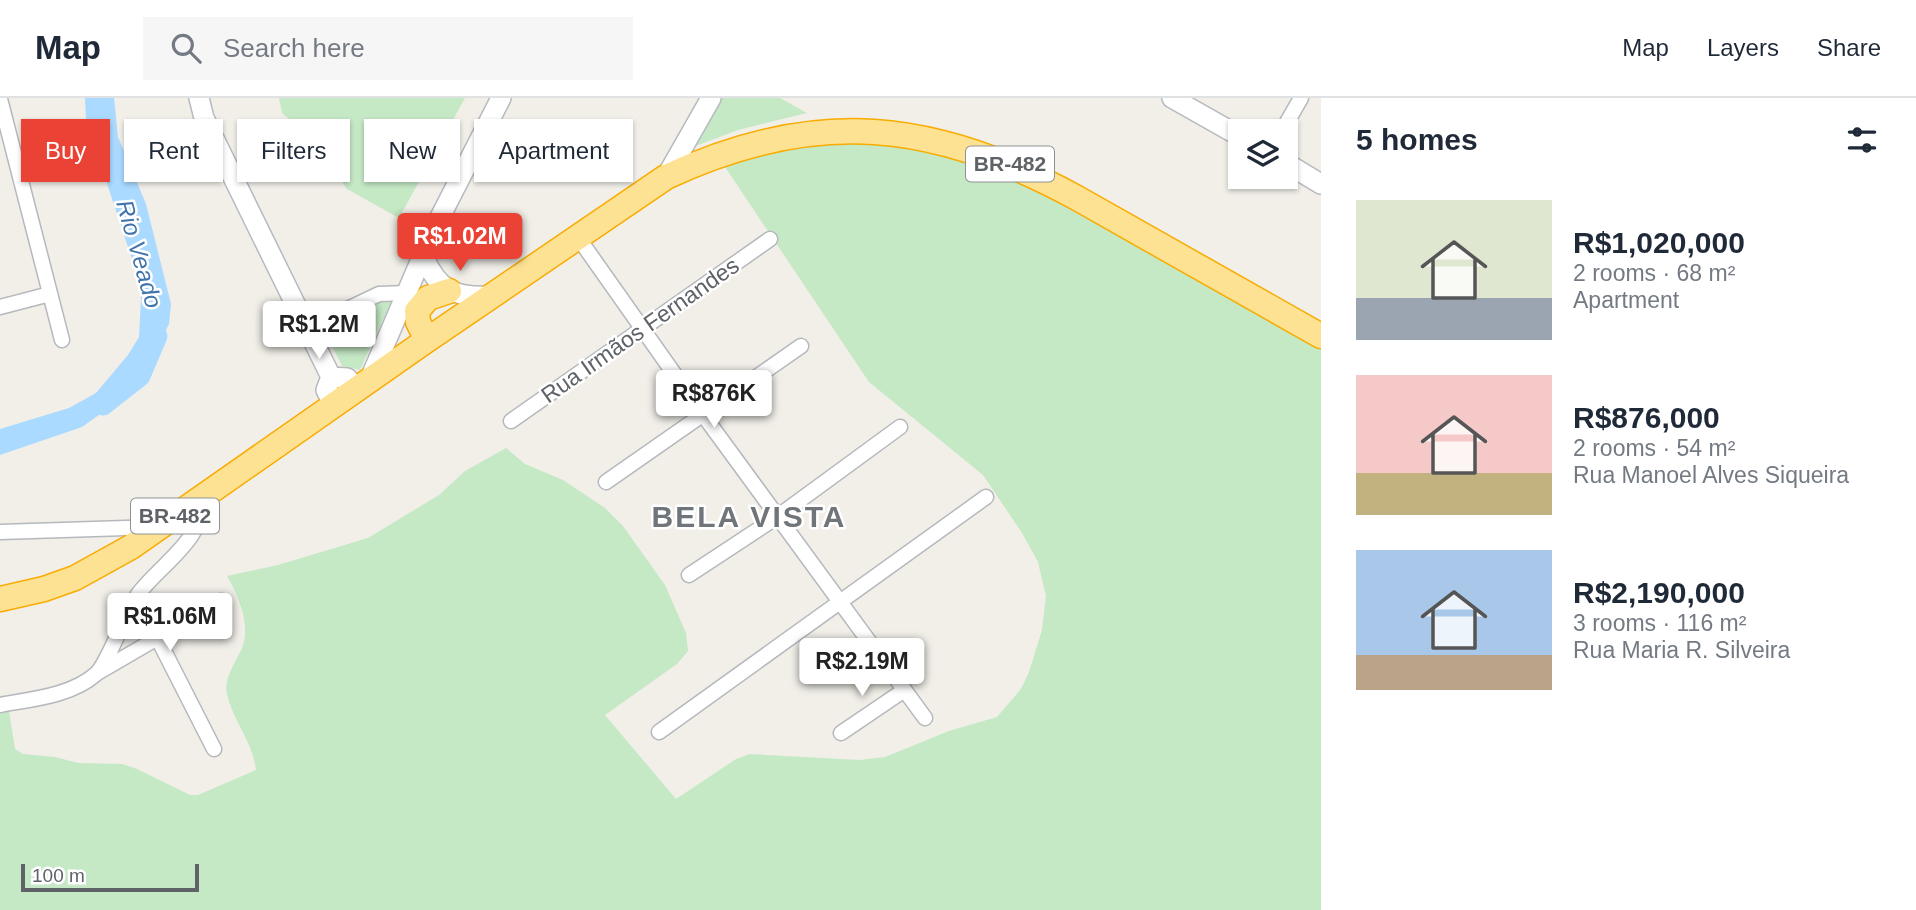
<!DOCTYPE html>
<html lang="en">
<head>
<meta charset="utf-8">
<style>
	body { margin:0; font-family:Arial,sans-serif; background:#f6f6f7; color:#1f2937; height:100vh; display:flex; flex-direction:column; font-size:26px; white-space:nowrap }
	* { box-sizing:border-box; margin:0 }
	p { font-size:23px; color:#747a83 }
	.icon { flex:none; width:38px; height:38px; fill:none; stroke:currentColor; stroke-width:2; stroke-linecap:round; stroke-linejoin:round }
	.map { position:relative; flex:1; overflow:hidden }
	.panel { display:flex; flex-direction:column; background:#fff; width:595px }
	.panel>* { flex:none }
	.banner { position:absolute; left:21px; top:21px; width:665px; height:63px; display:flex; gap:14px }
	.tools { position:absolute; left:1228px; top:21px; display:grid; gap:14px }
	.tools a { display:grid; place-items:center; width:70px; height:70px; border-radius:0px; background:#fff; box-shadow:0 2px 5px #0004; font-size:35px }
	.scale { position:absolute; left:21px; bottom:18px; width:178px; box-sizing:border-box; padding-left:7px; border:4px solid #5f6368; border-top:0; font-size:19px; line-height:24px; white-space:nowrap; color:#5f6368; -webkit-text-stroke:5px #fff; paint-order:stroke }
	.price { position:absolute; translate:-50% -60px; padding:0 16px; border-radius:7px; background:#fff; color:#222; font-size:23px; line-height:46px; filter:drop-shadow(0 2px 4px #0008) }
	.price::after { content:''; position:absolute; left:50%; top:42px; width:21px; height:16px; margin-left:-10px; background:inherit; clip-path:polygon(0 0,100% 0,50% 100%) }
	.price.selected { background:#ea4335; color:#fff }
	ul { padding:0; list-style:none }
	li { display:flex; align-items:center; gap:21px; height:175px; padding:0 35px }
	li span { display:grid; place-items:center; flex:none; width:196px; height:140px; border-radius:0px; color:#555 }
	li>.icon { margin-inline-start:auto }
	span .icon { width:84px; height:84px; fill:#fffc; stroke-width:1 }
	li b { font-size:30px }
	h2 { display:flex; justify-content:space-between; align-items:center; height:84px; padding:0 35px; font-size:30px }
	.pill { padding:0 24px; border-radius:0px; background:#fff; box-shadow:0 2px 5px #0004; font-size:24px; line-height:63px }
	.pill.selected { background:#ea4335; color:#fff }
	header { display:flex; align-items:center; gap:42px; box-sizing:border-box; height:98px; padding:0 35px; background:#fff; border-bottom:2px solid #e0e1e3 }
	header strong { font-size:33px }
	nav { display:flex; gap:38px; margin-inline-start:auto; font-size:24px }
	.search { width:490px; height:63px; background:#f6f6f7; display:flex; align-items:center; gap:18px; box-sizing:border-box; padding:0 24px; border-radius:0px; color:#747a83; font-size:26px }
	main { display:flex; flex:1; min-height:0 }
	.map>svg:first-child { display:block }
</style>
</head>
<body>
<header>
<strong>Map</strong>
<div class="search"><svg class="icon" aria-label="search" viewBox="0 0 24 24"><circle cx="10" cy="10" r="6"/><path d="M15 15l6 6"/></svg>Search here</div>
<nav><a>Map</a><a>Layers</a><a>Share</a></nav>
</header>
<main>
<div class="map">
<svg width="1321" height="812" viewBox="0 0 1321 812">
	<rect width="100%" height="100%" fill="#f1efe8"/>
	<!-- green -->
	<path fill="#c5e8c5" d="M279 0H465L399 120 347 91 317 45 282 15Z
		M721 0H780L807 15 738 32 693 49Z
		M873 41 997 66 1321 244V812H0V615L9 613 15 651 23 656 55 659 78 665 122 666 137 671 190 697H198L256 672C253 644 233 623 227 596 223 581 236 564 242 550 251 528 239 498 227 478L278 467 368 440 439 397 465 373 506 350 525 366 563 382 605 410 623 428 665 487 686 535 688 553 677 566 605 617 676 701 736 661 750 656 860 662 885 659 949 633 997 619 1021 591 1029 574 1042 532 1046 498 1038 464 1022 435 983 377 869 284 723 66 781 50Z
		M382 201 392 202 360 272 342 268 323 230Z"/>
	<!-- water -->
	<path fill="#aadaff" d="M85 0H114L118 39 146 106 171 206 169 226 153 257 115 305 103 314 82 329 0 357V331L69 310 96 295 128 257 139 239 141 201 135 170 86 22Z"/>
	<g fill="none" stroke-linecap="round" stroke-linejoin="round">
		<!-- river -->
		<path stroke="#aadaff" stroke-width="21" d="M103 307 140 278 157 238"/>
		<!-- street casing -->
		<g stroke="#b5b8bc" stroke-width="17">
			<path id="street" d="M0 1 62 242
				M1282 33 1301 0
				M577 138 704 318 925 620
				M0 209 50 196
				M308 230 379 196 407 195
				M511 323 770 141
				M606 384 801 248
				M0 434 157 429
				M689 477 777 419 900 329
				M139 495 158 541 214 651
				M99 574 221 503
				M0 607C32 601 71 598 96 576 109 564 125 514 139 495 161 466 206 440 202 400
				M659 634 986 399
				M841 635 903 593"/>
		</g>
		<!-- secondary casing -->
		<g stroke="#b6babf" stroke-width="22">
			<path id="secondary" d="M199 0 204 20 331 279
				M1172 0 1241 39
				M1286 65 1321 86
				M666 79 711 0
				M423 157C438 193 455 200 492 198
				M369 283 434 131 501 0
				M334 308 326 292 331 279 347 280 357 291"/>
		</g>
		<!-- highway casing -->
		<g stroke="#f9ab00" stroke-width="27">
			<path id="highway" d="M427 242 418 224 417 213 428 200 449 193
				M0 501 44 491 75 480 131 449 427 242 666 79C815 9 935 22 1077 100L1321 238"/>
		</g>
		<!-- street -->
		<use href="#street" stroke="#fff" stroke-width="14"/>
		<!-- secondary -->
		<use href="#secondary" stroke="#fff" stroke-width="19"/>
		<!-- highway -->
		<use href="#highway" stroke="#fde293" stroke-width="24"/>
	</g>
	<g text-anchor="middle" stroke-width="5" stroke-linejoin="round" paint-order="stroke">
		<!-- shield labels -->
		<g fill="#fff" stroke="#8f9295" stroke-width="2">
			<rect x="966" y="48.5" width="88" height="35" rx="5"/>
			<rect x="131" y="400.5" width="88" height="35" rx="5"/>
		</g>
		<g font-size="21" font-weight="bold" fill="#5f6368">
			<text x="1010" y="73">BR-482</text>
			<text x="175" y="425">BR-482</text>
		</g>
		<!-- street labels -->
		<g font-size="23" fill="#5f6368" stroke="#fff">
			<text transform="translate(640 232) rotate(-35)" y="8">Rua Irmãos Fernandes</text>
		</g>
		<!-- water labels -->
		<g font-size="24" font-style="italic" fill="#4174aa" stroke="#fff">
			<text transform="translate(139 156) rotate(74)" y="8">Rio Veado</text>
		</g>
		<!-- district labels -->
		<g font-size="30" font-weight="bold" letter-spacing="2" fill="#70757a" stroke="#fff">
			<text x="749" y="429">BELA VISTA</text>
		</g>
	</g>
</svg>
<div class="tools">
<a><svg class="icon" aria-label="layers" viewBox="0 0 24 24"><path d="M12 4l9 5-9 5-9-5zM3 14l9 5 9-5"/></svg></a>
</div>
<div class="scale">100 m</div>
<b class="price selected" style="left:460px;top:175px">R$1.02M</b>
<b class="price" style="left:319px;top:263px">R$1.2M</b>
<b class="price" style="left:714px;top:332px">R$876K</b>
<b class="price" style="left:170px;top:555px">R$1.06M</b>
<b class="price" style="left:862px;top:600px">R$2.19M</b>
<div class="banner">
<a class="pill selected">Buy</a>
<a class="pill">Rent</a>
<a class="pill">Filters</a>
<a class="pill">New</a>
<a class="pill">Apartment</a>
</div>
</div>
<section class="panel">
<h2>5 homes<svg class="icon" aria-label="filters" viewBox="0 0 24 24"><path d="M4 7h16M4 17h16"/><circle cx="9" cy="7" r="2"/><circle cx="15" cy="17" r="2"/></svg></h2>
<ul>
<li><span style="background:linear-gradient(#dfe7d0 70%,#9aa5b1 0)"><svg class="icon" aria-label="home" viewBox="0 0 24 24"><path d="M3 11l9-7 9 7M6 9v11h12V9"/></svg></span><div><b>R$1,020,000</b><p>2 rooms · 68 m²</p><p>Apartment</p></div></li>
<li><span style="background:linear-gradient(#f6c9c9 70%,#c2b280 0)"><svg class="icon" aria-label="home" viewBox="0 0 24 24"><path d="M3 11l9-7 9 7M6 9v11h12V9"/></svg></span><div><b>R$876,000</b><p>2 rooms · 54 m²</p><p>Rua Manoel Alves Siqueira</p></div></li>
<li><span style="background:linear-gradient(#a9c7e8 75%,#b9a48a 0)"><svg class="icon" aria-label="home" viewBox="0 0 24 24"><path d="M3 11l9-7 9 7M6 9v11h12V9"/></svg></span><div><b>R$2,190,000</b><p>3 rooms · 116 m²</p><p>Rua Maria R. Silveira</p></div></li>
</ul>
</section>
</main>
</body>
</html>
